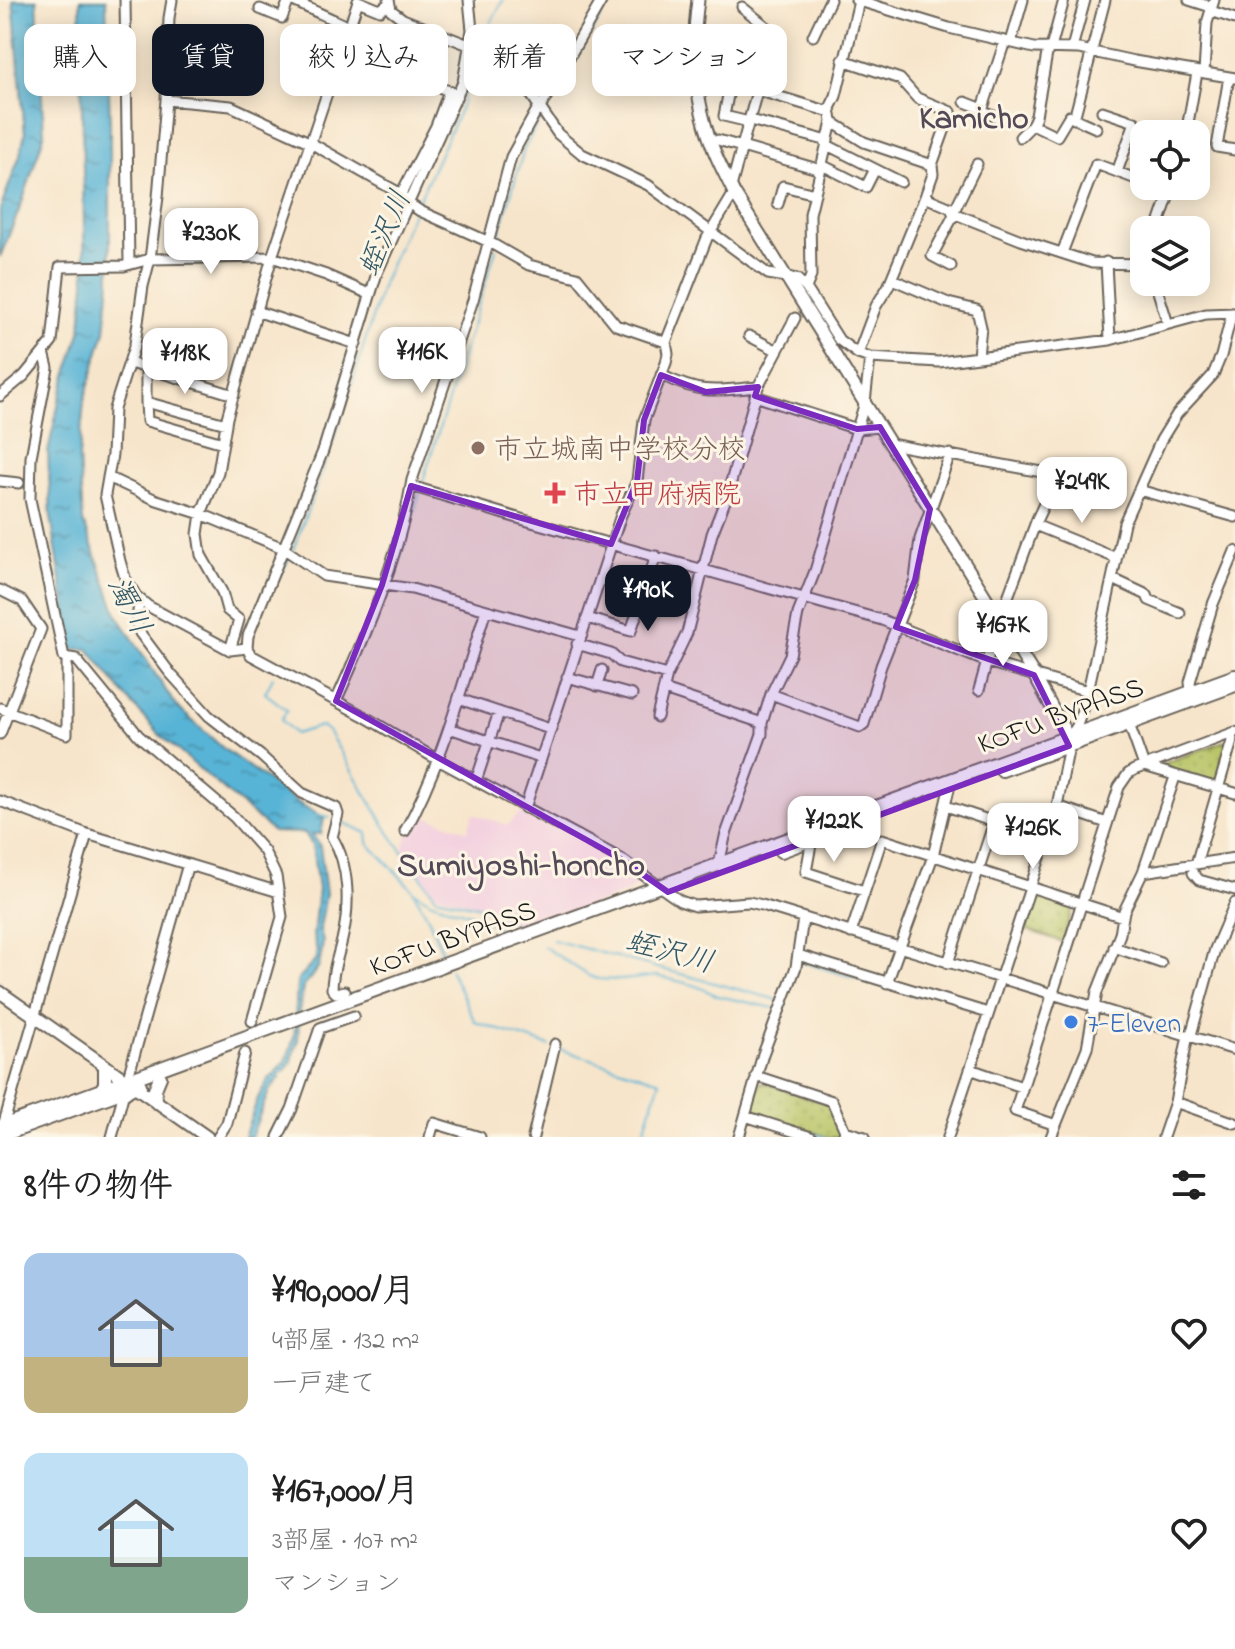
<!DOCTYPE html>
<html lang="ja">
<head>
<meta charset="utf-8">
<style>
	body { margin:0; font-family:"Indie Flower","Klee One",sans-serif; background:#f2f2f2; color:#222; height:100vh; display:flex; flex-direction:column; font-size:30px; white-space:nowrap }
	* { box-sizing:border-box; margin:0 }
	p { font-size:26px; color:#767676 }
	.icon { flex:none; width:44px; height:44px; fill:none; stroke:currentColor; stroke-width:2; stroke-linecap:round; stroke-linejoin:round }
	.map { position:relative; height:1137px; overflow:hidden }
	.panel { display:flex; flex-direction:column; background:#fff; flex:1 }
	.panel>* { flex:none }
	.top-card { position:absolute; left:24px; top:24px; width:800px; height:72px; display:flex; gap:16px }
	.fabs { position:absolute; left:1130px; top:120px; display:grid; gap:16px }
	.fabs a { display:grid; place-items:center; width:80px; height:80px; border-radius:16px; background:#fff; box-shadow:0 4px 20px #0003; font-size:40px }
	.price { position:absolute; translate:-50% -68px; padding:0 18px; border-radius:16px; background:#fff; color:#222; font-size:26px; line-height:52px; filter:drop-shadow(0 2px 4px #0008) }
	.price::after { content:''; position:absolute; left:50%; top:48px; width:24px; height:18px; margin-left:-12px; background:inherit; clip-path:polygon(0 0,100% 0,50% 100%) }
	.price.active { background:#111827; color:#fff }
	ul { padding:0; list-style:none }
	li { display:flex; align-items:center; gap:24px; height:200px; padding:0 24px }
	li span { display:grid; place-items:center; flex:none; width:224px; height:160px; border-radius:16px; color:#555 }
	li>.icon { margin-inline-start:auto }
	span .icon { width:96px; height:96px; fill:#fffc; stroke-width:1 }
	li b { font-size:34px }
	h2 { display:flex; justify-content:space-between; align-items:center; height:96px; padding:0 24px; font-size:34px }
	.tag { padding:0 28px; border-radius:16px; background:#fff; box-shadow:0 4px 20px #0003; font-size:28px; line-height:72px }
	.tag.active { background:#111827; color:#fff }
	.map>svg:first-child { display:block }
</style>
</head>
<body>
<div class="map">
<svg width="1235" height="1137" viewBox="0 0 1235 1137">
	<defs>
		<pattern id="park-dots" width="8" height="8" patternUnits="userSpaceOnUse" patternTransform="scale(2)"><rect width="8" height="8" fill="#b8c466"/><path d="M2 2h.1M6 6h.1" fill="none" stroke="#9ea858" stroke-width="1.8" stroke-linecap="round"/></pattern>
		<pattern id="water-ripples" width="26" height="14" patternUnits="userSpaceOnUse" patternTransform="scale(2)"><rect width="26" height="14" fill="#58b4d6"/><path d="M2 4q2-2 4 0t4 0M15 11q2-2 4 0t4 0" fill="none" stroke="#4892ad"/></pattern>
	</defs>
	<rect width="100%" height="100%" fill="#fcf5e5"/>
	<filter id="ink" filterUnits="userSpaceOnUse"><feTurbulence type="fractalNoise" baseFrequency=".0125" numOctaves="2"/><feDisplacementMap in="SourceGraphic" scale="16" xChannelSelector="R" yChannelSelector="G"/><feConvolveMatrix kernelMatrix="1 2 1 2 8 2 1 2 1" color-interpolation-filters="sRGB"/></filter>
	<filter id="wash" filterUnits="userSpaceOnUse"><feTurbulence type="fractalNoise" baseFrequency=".006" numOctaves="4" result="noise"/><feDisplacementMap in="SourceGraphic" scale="32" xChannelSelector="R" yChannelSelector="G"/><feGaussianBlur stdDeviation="1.8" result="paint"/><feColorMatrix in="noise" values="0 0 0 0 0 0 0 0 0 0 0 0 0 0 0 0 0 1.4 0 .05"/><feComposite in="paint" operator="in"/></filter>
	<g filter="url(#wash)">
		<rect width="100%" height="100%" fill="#f7e5cb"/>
		<!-- built -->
		<path fill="#f3cfdf" d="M525 808 621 859 640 883 629 892 526 929 480 906 434 893 403 848 417 813 468 831 473 814 508 825Z"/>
		<!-- park -->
		<path fill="url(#park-dots)" stroke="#6a7041" stroke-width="2" d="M1224 741 1227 742 1218 780 1213 784 1157 766Z
			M1039 893 1074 904 1063 942 1025 929 1036 895Z
			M761 1082 831 1105 842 1133 840 1137H828L752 1112Z"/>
		<!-- water -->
		<path fill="url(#water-ripples)" stroke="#3a6879" stroke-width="2" d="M13 0H37L44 135 22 203 0 257V210L20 155 25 134Z
			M80 0H106L110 122V281L105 331 84 401 79 457 83 521 118 616 176 706 224 749 297 802 324 818 321 834H312L320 846 326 894 320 928 323 942 321 955 319 966 303 988 299 1012 298 1041 291 1063 269 1091 251 1137H244L258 1098 268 1080 285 1062 289 1053 294 1036 297 984 299 978 315 961 317 951 313 936 318 889 312 845 305 833 273 832 159 734 126 697 88 649H72L51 517 48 452 59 401 81 329 85 282Z"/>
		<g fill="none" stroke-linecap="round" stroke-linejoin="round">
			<!-- stream -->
			<path stroke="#58b4d6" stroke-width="2" d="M478 48 503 0
				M546 108 611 0
				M417 204 461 107 476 54
				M497 243 524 149 541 117
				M421 487 496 249
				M293 550 341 420 383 282 414 210
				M280 576 290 556
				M394 576 420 493
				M273 677 265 693 287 710 281 720 295 734 321 726 328 731 390 834 436 897 481 907 518 927
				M319 815 330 817
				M344 823 367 833 368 843 412 889 427 915 446 960
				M413 891 432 902 471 914 510 934
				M553 940 778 1000
				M543 946 589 976 598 979 622 980 657 976 694 985 718 996 774 1008
				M802 962 884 986
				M450 969 475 1022 550 1046
				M906 993 919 996
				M556 1048 660 1081 642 1137
				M811 1133 825 1137"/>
		</g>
	</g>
	<g filter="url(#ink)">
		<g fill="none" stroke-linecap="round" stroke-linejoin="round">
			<!-- minor casing -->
			<g stroke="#696259" stroke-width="13">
				<path id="minor" d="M125 0 129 264
					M172 0 169 18 166 100 158 197 150 259 143 286 135 344 114 409 112 455 105 495 120 561 125 578 136 596 148 606 230 650 247 648
					M291 0 349 27
					M389 0 391 10 403 19 471 46 488 57 532 96 558 134 582 154 648 185 768 274 797 279 806 288 839 340 858 354 870 358 939 362 1110 340 1206 314 1235 313
					M469 0 472 30 463 82 377 273 323 451 248 636 247 648 251 655 362 715 438 760 621 859 680 901 695 906 749 902 762 905 1235 1050
					M856 0 949 28 1034 48 1079 49 1134 61 1235 78
					M1189 0 1211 7
					M260 9 282 18 289 0
					M1211 11 1235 19
					M813 36 830 0
					M1011 42 1023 0
					M1051 48 1064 0
					M1072 48 1085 0
					M341 50 457 94
					M843 60 900 79 917 98 951 112 932 165 933 174 925 197 888 287 876 306 858 354
					M1204 73 1207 23 1214 0
					M1229 77 1217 147 1235 150
					M730 85 724 116 749 122
					M737 85 741 70 767 27 742 7
					M696 86 740 85 830 112
					M166 100 231 106 309 142 401 194 408 203 420 211 489 242 529 265 577 277 616 325 666 342 668 354 666 363 644 420 637 481 621 515 525 808
					M965 102 983 109
					M540 108 602 0
					M1102 111 1135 122 1117 172
					M1000 119 982 111 1005 41
					M1074 119 1105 0
					M750 120 828 141
					M832 122 864 142 932 165
					M1032 124 1057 136 1069 116 1096 128
					M1186 134 1197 73
					M1020 137 1032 125 1036 116 1048 48
					M718 140 821 170
					M827 145 901 182
					M822 165 866 187 875 169
					M1155 186 1170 192
					M731 187 757 91
					M401 194 436 126 449 91
					M925 197 951 208 953 213 1021 240 1092 263 1144 264
					M778 204 783 186 815 194
					M953 213 977 164
					M1157 230 1172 186
					M1062 253 1096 164 1144 182
					M1106 262 1110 340
					M951 266 932 256 955 213
					M892 279 948 303 977 310 981 327 978 356
					M1155 282 1168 324
					M806 288 811 276 810 214 832 122 830 108 836 96 859 1
					M256 311 356 344
					M749 336 776 350
					M666 342 707 238 734 193
					M44 352 48 368 31 457 30 499 64 657 76 659 139 736 234 817 264 851 276 876 282 917 252 1021
					M130 363 234 395
					M146 367V402L226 424
					M661 375C703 395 714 391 758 387
					M0 396 24 376 52 342 60 267 124 266 150 259 272 257 326 275 369 294
					M755 396 857 429 880 427
					M146 402 147 421 223 443
					M890 444 1042 472 1050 483 1051 489 1037 519 1005 605 997 615
					M108 477 154 499 201 514 283 548 324 576 412 589 580 636
					M0 481 19 483
					M411 486 521 519 882 620 987 662 1088 691
					M1139 490 1235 517
					M1035 525 1116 558
					M1113 579 1147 595 1149 600 1180 613
					M0 590 22 601 41 629 0 734
					M139 600 137 624 140 633 170 673 209 716 261 756 302 793 336 808 338 814 332 837C350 865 350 908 342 940 338 957 332 971 332 989L336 993 345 991
					M587 618 631 631 656 556
					M577 644 611 654 620 662 667 675
					M230 650 239 620 227 610 222 592 201 555 198 534 201 514 218 472 227 418 272 257 358 1 380 10 388 4
					M567 677 632 695
					M597 686 602 670
					M664 690 762 723
					M979 690 994 636 1003 627
					M1191 691 1190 682 1213 604 1235 551
					M771 694 860 727 864 724 881 666 915 580 920 539 950 454
					M459 699 550 729
					M336 701C367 633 400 554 412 480L473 300 511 157 539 106
					M0 708 67 734V659
					M657 717 667 675 687 633 712 534 727 496 758 387 795 318
					M1129 724 1144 766 1235 793
					M449 728 540 758
					M1070 736 1077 726 1088 691 1124 523 1161 440 1177 414 1213 375 1221 356 1232 313
					M476 781 499 712
					M0 801 87 834 279 892
					M946 806 994 822 948 963
					M1057 806 1107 823
					M405 831C443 762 462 685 486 610
					M812 839 806 872 864 891
					M1196 864 1232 741 1231 734
					M719 865 725 837 762 734V723L771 694 790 655 798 614 815 571 857 429 865 402 870 358
					M1143 872 1235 858
					M1193 873 1199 880 1235 890
					M851 933 882 839 1123 917
					M1114 947 1161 963
					M798 955 988 1013
					M887 983 933 856 949 789
					M1191 1035 1215 949 1235 903
					M970 1069 1022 1087
					M756 1076 832 1101 845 1131 843 1137
					M127 1081 188 864
					M1175 1102 1235 1123
					M745 1116 811 1137
					M1056 1125 1015 1111 1119 787 1128 774 1134 770 1235 732
					M3 1126 87 834
					M845 1131 865 1137
					M112 1137 123 1096 131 1090
					M218 1137 227 1123 245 1053
					M278 1137 292 1109 320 1028 354 1016
					M430 1137 434 1123 480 1137
					M533 1137 555 1044
					M739 1137 763 1054 796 967 803 919
					M948 1137 1057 806 1069 746
					M1051 1137 1087 1048 1097 992 1120 934 1124 911 1143 872 1175 777
					M1163 1137 1175 1102 1188 1035"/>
			</g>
			<!-- major casing -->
			<g stroke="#696259" stroke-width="15">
				<path id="major" d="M698 0C691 51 694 99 713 148 719 164 727 178 734 193L1034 675 1068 737 1069 746
					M0 992 207 1137"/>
			</g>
			<!-- highway casing -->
			<g stroke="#696259" stroke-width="16">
				<path id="highway" d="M1002 770 1235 685
					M781 851 846 827
					M101 1090 105 1084V1066
					M156 1102 155 1089 160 1077
					M0 1127 1235 676
					M0 1136 140 1085"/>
			</g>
			<!-- minor -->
			<use href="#minor" stroke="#fff" stroke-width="9"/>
			<!-- major -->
			<use href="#major" stroke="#fff" stroke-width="11"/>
			<!-- highway -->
			<use href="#highway" stroke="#fff" stroke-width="12"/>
		</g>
	</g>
	<!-- marked area -->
	<path fill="#7b2cbf" fill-opacity="0.2" stroke="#7b2cbf" stroke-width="6" stroke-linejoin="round" d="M661 375 706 392 758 387 755 396 857 429 880 427 930 509 915 580 896 627 1034 675 1069 746 668 892 621 859 336 701 382 585 411 486 611 544 637 481 644 420Z"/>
	<!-- markers -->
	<circle fill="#8d6e63" stroke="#fcf5e5" stroke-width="3" cx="478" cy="448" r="8"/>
	<path fill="#e0444e" stroke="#fcf5e5" stroke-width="3" d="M551 481h8v8h8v8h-8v8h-8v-8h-8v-8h8z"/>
	<circle fill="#3f7fe0" stroke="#fcf5e5" stroke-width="3" cx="1071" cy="1022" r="8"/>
	<g text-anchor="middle" stroke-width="6" stroke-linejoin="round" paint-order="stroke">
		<!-- education labels -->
		<g font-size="28" fill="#785e54" stroke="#fcf5e5" text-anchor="start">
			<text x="494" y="458">市立城南中学校分校</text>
		</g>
		<!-- health labels -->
		<g font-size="28" fill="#be3a42" stroke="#fcf5e5" text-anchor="start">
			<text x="573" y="503">市立甲府病院</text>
		</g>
		<!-- street labels -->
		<g font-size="28" fill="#1c1c1c" stroke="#fcf5e5">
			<text transform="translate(1060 714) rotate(-20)" y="10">KOFU BYPASS</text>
			<text transform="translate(452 937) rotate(-20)" y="10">KOFU BYPASS</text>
		</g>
		<!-- shop labels -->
		<g font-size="28" fill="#366cbe" stroke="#fcf5e5" text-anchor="start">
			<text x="1087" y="1032">7-Eleven</text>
		</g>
		<!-- water labels -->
		<g font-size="30" font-style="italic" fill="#345966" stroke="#fcf5e5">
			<text transform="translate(384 233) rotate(-67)" y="10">蛭沢川</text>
			<text transform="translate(130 605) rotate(63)" y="10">濁川</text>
			<text transform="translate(670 951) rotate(15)" y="10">蛭沢川</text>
		</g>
		<!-- quarter labels -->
		<g font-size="32" font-weight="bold" fill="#534957" stroke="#fcf5e5">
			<text x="974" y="128">Kamicho</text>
			<text x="521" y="875">Sumiyoshi-honcho</text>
		</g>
	</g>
</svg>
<div class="fabs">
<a><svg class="icon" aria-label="locate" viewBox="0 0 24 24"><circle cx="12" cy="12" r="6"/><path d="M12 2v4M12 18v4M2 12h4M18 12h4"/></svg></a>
<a><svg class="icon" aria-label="layers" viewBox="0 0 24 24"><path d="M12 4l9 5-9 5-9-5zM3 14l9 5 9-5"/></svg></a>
</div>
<b class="price" style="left:211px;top:276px">¥230K</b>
<b class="price" style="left:422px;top:395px">¥116K</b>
<b class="price" style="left:185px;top:396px">¥118K</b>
<b class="price" style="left:1082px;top:525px">¥249K</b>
<b class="price active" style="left:648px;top:633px">¥190K</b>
<b class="price" style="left:1003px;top:668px">¥167K</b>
<b class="price" style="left:834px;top:864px">¥122K</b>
<b class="price" style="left:1033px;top:871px">¥126K</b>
<div class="top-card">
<a class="tag">購入</a>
<a class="tag active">賃貸</a>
<a class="tag">絞り込み</a>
<a class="tag">新着</a>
<a class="tag">マンション</a>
</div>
</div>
<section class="panel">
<h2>8件の物件<svg class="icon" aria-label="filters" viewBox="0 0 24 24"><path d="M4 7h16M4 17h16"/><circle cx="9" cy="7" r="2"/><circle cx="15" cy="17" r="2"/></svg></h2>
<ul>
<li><span style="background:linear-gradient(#a9c7e8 65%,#c2b280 0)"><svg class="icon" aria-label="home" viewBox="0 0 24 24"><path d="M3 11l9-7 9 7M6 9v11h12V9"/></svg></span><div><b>¥190,000/月</b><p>4部屋 · 132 m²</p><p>一戸建て</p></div><svg class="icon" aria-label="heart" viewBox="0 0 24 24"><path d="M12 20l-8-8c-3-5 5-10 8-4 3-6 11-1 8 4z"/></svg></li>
<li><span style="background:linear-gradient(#bfe0f5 65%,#7fa58c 0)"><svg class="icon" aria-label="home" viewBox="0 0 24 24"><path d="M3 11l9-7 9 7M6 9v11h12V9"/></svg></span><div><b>¥167,000/月</b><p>3部屋 · 107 m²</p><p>マンション</p></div><svg class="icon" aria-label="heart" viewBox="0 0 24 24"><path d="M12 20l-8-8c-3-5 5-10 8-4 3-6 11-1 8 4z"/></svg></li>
</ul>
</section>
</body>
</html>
